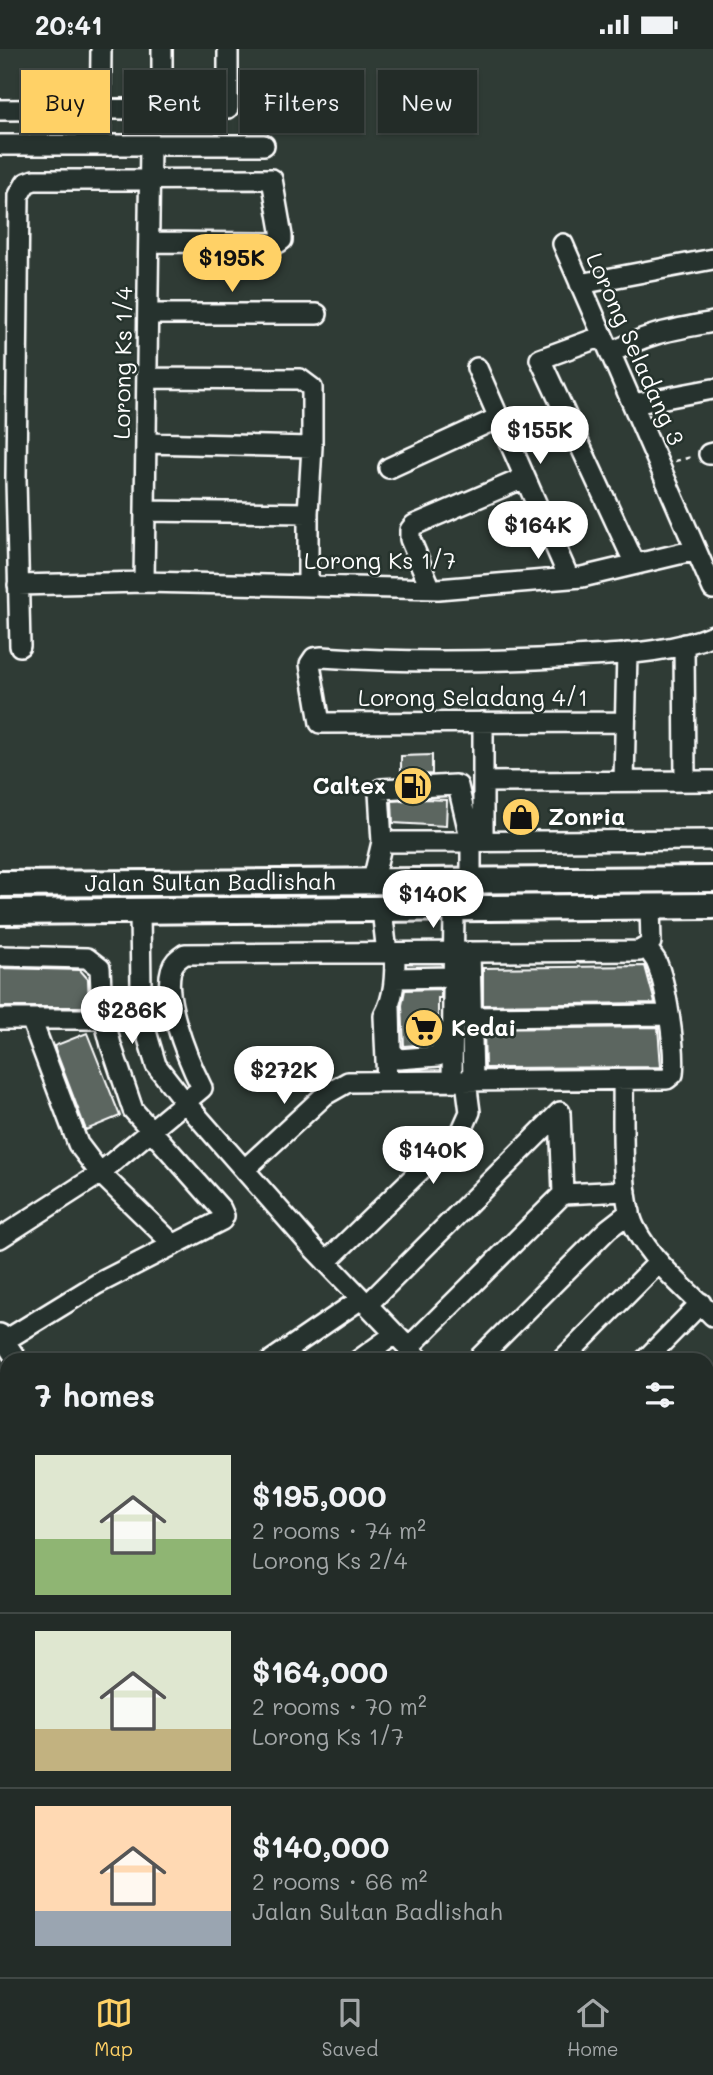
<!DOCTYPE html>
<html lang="en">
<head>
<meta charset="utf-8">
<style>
	body { margin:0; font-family:Mali,sans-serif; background:#2b3430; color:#f1f3f6; height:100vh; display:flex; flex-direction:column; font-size:26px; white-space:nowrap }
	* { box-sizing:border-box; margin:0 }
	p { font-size:23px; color:#a3a7a8 }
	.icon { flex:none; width:38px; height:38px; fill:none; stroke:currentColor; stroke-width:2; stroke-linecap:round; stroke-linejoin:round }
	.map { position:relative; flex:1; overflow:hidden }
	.sheet { position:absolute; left:0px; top:1304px; width:714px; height:625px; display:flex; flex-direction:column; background:#232c28; border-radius:21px 21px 0 0; box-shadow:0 2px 5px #0004,0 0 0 2px #404845 }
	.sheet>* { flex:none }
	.hud { position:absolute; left:21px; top:21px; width:672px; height:63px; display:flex; gap:14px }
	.price { position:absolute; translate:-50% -60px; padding:0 16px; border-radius:24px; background:#fff; color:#222; font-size:23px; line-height:46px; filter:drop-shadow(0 2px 4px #0008) }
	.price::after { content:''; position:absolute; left:50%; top:42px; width:21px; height:16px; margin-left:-10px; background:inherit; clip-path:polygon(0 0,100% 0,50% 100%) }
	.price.on { background:#ffd166; color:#111 }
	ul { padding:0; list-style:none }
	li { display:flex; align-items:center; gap:21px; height:175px; padding:0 35px }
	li+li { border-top:2px solid #404845 }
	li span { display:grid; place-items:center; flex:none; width:196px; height:140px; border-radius:0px; color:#555 }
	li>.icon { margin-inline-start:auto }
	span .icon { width:84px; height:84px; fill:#fffc; stroke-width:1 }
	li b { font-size:30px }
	h2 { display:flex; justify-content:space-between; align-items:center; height:84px; padding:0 35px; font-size:30px }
	.tag { padding:0 24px; border-radius:0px; background:#232c28; box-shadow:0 2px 5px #0004,0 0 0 2px #404845; font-size:24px; line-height:63px }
	.tag.on { background:#ffd166; color:#111 }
	.status { display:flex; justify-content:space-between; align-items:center; height:49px; padding:0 35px; background:#232c28; direction:ltr }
	.status svg { height:19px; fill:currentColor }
	.menu { display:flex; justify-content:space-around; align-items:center; height:98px; border-top:2px solid #404845; background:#232c28; font-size:19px; color:#a3a7a8 }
	.menu a { display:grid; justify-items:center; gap:4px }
	.menu .on { color:#ffd166 }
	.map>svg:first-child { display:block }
</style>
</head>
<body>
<div class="status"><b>20:41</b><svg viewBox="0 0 49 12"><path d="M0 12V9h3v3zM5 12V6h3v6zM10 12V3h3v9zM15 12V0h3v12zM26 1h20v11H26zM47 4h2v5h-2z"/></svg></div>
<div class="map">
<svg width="713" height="1928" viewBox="0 0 713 1928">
	<rect width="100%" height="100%" fill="#2f3b35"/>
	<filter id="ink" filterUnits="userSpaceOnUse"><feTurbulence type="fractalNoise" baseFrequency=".0143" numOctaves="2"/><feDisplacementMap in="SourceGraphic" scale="14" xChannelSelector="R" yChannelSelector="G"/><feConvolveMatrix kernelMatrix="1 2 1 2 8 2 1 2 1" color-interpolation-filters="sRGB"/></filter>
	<g filter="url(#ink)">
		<!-- building -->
		<path fill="#5b6661" stroke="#fff" stroke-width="2" d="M432 706V725L401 727V707Z
			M424 750 447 751 446 777 393 774 392 752Z
			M645 917 655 954 483 956V919Z
			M0 919 80 921 88 930 89 958H0Z
			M441 940V949H438V972L430 979V995L404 997 402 956 405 941Z
			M658 978 661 1018 485 1019 484 980Z
			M87 984 120 1067 86 1081 54 997Z"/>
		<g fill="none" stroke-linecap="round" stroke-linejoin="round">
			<!-- minor casing -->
			<g stroke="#fff" stroke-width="24">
				<path id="minor" d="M162 0V60
					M0 61 228 59V0
					M0 96H264
					M100 96 101 0
					M563 195 713 540
					M580 235 713 210
					M148 265H317
					M603 287 540 310 635 515
					M611 304C648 284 671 281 713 273
					M477 319 569 529
					M633 355 713 340
					M146 394 312 398
					M709 405 713 404
					M389 419 498 369
					M145 462 308 464 312 398V339L300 330 147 329
					M308 464V536
					M144 533 150 96
					M18 536 144 533 438 540 582 528 696 501
					M431 540 410 490V481L414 476 524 429
					M684 595 685 732
					M20 597 16 430 19 146 26 134 34 131 272 130 282 187V191L278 194 149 193
					M625 673 320 674 310 615 314 609 322 608C407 614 490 613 575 608 621 605 671 604 713 586
					M624 732 627 604
					M483 733 713 732
					M483 792V673
					M382 793 713 791
					M373 831 382 793 379 743 381 740 455 736 458 737 471 792V830
					M382 861 387 904
					M140 864 141 940 145 979 156 1016 184 1052 312 1198 420 1311
					M646 898 651 893 650 858
					M470 903 473 1032
					M0 907 87 909 100 919 102 962 111 996 133 1061 221 1160 224 1167 222 1171 97 1235 4 1292
					M395 929 452 928
					M390 957 391 1002 399 1010 438 1007 442 998 441 984
					M472 968 668 966
					M0 970H104
					M31 970 78 1095 100 1124 174 1196
					M623 1031C624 1068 619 1148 635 1179 652 1213 686 1240 713 1267
					M452 1032 454 861
					M387 1033 384 967C395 948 395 925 395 904
					M245 1120 325 1046 348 1033 667 1030 673 1025C676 1000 666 934 656 912 653 907 649 902 646 898
					M0 1189 95 1128 202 1039C190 1015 155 935 176 912 179 909 182 907 185 905L639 902 646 898
					M326 1213 462 1081 470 1063 466 1032
					M367 1256 560 1063 563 1145
					M0 1285 17 1311
					M408 1299 563 1145 626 1142
					M272 1311 361 1250
					M359 1311 395 1285
					M477 1311 608 1180 630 1163
					M562 1311 659 1213
					M645 1311 701 1254
					M707 1338 713 1332
					M707 1364 713 1359
					M707 1464 713 1470
					M0 1470 7 1481
					M0 1500 7 1496
					M707 1549 713 1555
					M707 1598 713 1603
					M0 1617 7 1612
					M0 1713 7 1723
					M707 1750 713 1746
					M145 1922 149 1928
					M442 1928 452 1922"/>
			</g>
			<!-- major casing -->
			<g stroke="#fff" stroke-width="30">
				<g id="major">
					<path id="s1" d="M0 835 713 830"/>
					<path d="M0 863 713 857"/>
				</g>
			</g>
			<!-- path -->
			<path stroke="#fff" stroke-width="2.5" stroke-dasharray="5 5" stroke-linecap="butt" d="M675 412 692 408"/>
			<!-- minor -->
			<use href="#minor" stroke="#26332d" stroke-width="19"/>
			<!-- major -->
			<use href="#major" stroke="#26332d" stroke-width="24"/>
		</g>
	</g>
	<!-- icons -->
	<defs>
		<g id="fuel-disc" transform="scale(2.0125)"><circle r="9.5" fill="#ffd166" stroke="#26332d"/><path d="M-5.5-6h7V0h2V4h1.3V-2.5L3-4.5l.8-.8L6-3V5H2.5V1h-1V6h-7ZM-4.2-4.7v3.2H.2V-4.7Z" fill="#111"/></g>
		<g id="shop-disc" transform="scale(2.0125)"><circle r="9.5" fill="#ffd166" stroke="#26332d"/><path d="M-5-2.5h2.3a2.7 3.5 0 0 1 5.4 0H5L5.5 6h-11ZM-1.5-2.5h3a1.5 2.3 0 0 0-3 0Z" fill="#111"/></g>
		<g id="supermarket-disc" transform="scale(2.0125)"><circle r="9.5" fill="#ffd166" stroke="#26332d"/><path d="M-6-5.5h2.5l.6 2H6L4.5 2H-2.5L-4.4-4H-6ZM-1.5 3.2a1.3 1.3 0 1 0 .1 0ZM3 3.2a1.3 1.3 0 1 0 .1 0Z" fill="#111"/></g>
	</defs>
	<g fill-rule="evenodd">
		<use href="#fuel-disc" x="413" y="737"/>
		<use href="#shop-disc" x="521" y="768"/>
		<use href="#supermarket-disc" x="424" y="979"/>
	</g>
	<g text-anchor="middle" stroke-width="5" stroke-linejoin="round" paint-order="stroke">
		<!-- street labels -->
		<g font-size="23" fill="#fff" stroke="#26332d">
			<text transform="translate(635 300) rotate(66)" y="8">Lorong Seladang 3</text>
			<text transform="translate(123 314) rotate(-89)" y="8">Lorong Ks 1/4</text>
			<text x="380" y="520">Lorong Ks 1/7</text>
			<text x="473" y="657">Lorong Seladang 4/1</text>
			<text dy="8" stroke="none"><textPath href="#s1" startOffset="210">Jalan Sultan Badlishah</textPath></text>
		</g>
		<!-- poi labels -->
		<g font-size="23" font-weight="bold" fill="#fff" stroke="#26332d" text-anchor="start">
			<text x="386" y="745" text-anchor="end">Caltex</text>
			<text x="548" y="776">Zonria</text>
			<text x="451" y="987">Kedai</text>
		</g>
	</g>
</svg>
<b class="price on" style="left:232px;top:245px">$195K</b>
<b class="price" style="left:540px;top:417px">$155K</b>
<b class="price" style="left:538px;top:512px">$164K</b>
<b class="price" style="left:433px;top:881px">$140K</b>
<b class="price" style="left:132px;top:997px">$286K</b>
<b class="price" style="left:284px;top:1057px">$272K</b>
<b class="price" style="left:433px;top:1137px">$140K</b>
<div class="hud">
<a class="tag on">Buy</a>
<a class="tag">Rent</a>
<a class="tag">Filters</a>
<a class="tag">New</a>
</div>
<section class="sheet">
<h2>7 homes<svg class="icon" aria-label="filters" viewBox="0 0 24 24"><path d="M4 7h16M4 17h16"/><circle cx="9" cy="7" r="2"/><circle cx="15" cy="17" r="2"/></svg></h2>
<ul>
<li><span style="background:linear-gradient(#dfe7d0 60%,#8fb573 0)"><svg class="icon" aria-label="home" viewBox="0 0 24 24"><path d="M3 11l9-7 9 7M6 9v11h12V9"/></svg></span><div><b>$195,000</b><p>2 rooms · 74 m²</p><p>Lorong Ks 2/4</p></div></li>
<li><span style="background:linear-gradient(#dfe7d0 70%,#c2b280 0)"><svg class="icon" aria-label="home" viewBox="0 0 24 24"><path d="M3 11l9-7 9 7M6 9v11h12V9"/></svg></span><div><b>$164,000</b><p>2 rooms · 70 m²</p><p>Lorong Ks 1/7</p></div></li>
<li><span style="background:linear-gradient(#ffd9b3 75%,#9aa5b1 0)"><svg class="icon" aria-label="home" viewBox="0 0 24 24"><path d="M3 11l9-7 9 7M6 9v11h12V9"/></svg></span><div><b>$140,000</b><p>2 rooms · 66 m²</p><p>Jalan Sultan Badlishah</p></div></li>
</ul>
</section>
</div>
<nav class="menu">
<a class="on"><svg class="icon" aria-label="map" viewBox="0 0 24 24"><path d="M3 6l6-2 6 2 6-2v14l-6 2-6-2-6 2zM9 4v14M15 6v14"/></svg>Map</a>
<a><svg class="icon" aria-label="saved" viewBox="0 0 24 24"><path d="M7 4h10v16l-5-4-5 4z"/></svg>Saved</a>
<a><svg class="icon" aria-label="home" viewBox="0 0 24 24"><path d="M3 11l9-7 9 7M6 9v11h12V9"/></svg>Home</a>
</nav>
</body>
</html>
